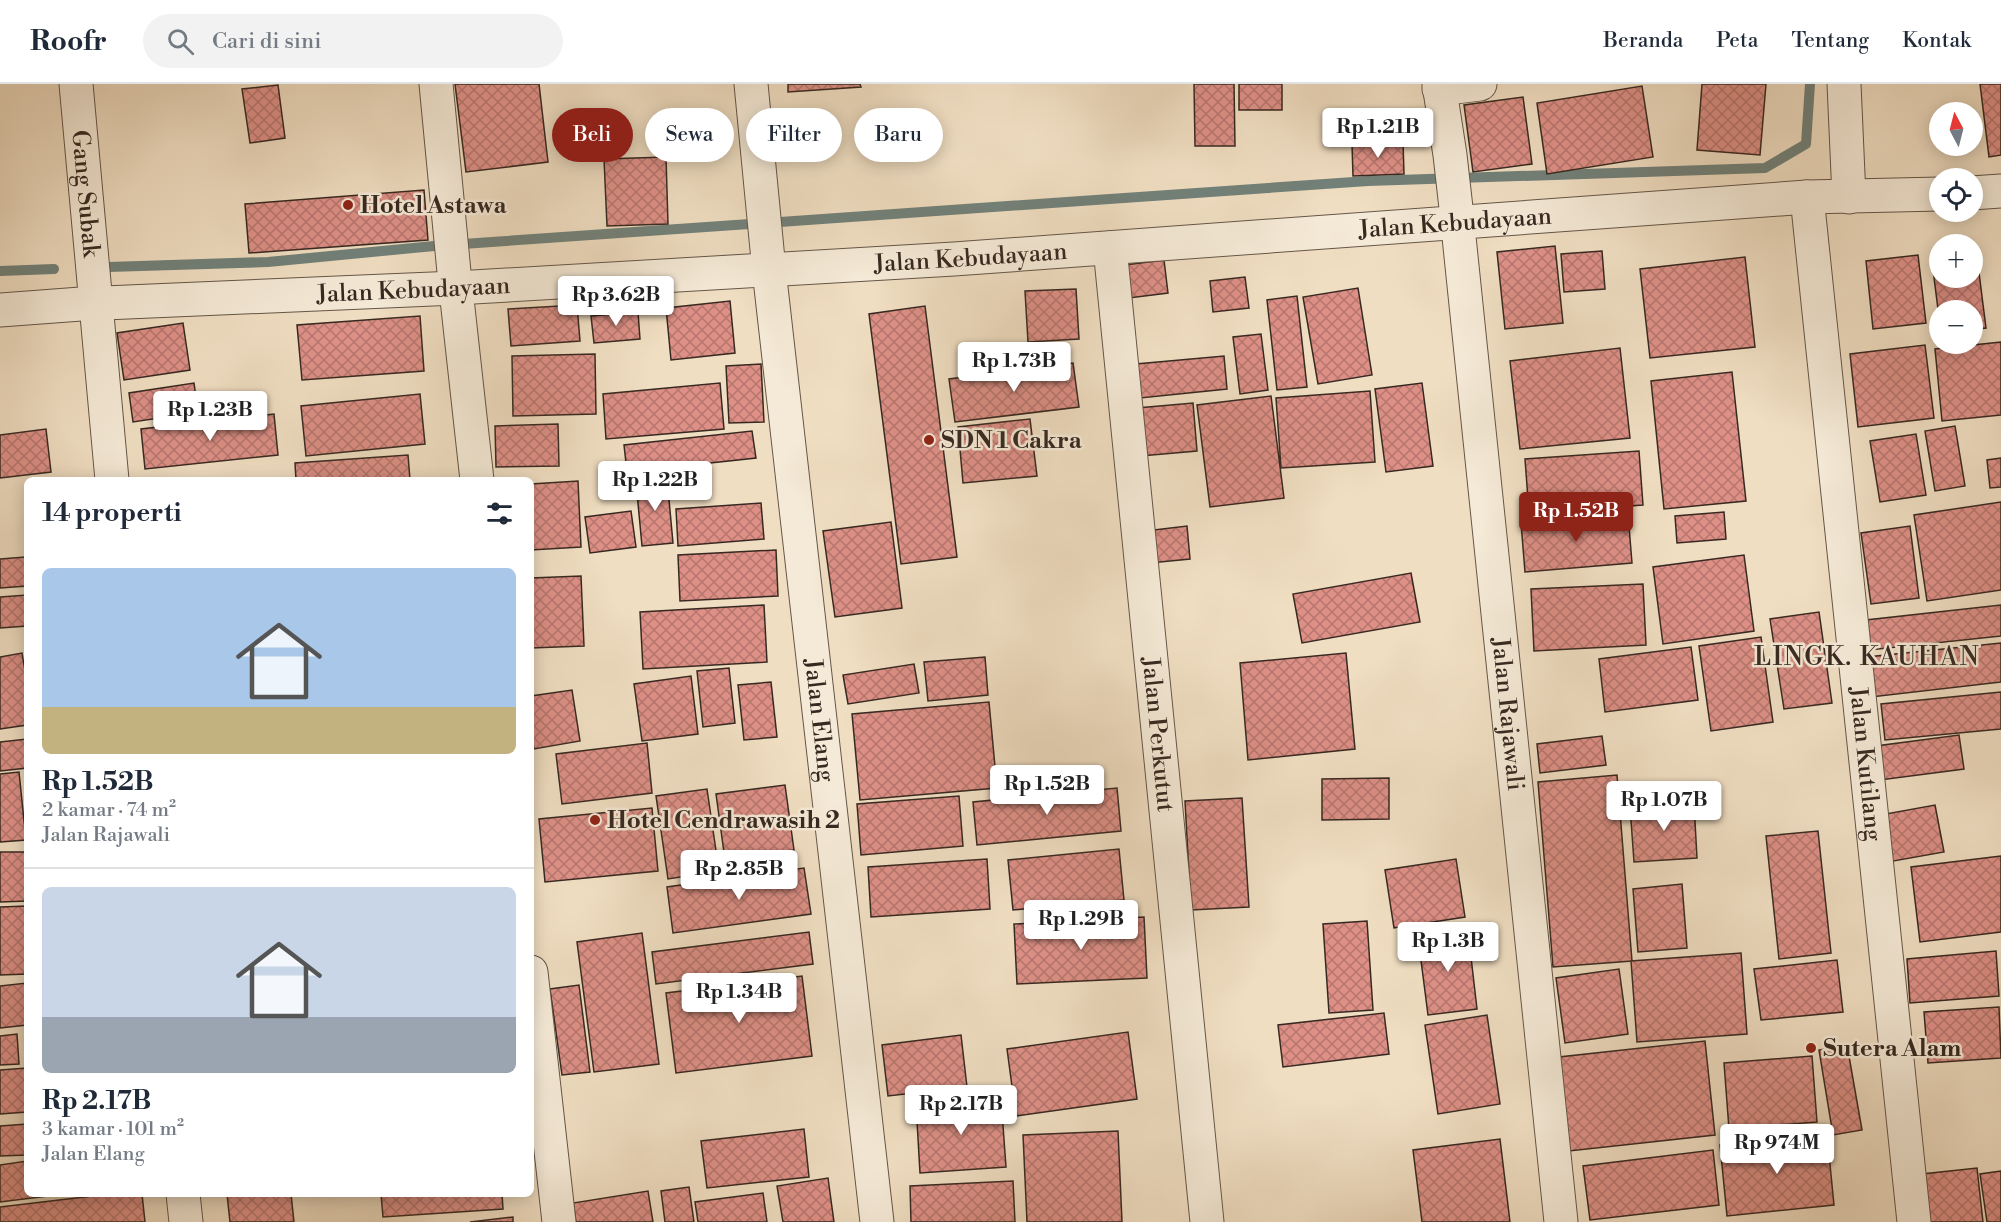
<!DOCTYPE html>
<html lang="id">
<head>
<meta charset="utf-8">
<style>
	body { margin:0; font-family:"Libre Bodoni",serif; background:#f2f2f3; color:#1f2937; height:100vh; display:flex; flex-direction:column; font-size:22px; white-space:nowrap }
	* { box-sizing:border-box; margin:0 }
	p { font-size:20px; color:#747a83 }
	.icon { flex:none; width:33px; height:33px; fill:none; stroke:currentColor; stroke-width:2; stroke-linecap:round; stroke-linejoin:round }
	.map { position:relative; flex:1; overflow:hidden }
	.sheet { position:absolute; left:24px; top:393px; width:510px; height:720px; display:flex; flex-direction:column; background:#fff; border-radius:9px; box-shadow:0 3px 15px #0003 }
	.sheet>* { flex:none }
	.hud { position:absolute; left:552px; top:24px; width:570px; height:54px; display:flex; gap:12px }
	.needle { width:39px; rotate:353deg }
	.buttons { position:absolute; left:1929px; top:18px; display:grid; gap:12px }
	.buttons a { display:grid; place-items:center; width:54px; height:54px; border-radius:50%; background:#fff; box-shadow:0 3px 15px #0003; font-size:30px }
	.price { position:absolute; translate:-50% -51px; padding:0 14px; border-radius:6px; background:#fff; color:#222; font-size:20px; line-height:39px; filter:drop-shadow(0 2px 3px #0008) }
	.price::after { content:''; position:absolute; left:50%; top:36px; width:18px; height:14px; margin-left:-9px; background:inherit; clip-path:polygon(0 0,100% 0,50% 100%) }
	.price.current { background:#8f2418; color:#fff }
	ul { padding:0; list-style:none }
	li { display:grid; align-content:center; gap:12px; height:318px; padding:0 18px }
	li+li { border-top:2px solid #e0e1e3 }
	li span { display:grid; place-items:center; height:186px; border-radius:9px; color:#555 }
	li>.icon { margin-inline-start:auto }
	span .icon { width:108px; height:108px; fill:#fffc; stroke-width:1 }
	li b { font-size:26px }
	h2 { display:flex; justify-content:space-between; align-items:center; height:72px; padding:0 18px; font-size:26px }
	.pill { padding:0 21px; border-radius:27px; background:#fff; box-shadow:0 3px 15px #0003; font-size:21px; line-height:54px }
	.pill.current { background:#8f2418; color:#fff }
	header { display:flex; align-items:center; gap:36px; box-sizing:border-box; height:84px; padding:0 30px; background:#fff; border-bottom:2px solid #e0e1e3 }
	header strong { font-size:28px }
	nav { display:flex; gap:33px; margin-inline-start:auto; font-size:21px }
	.search { width:420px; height:54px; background:#f2f2f3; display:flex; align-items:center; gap:15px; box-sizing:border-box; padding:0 21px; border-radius:33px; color:#747a83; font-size:22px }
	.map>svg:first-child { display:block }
</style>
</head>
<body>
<header>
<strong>Roofr</strong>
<div class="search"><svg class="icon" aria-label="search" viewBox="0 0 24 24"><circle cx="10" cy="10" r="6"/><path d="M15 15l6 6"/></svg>Cari di sini</div>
<nav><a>Beranda</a><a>Peta</a><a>Tentang</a><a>Kontak</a></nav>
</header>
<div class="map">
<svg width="2001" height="1138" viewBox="0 0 2001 1138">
	<defs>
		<pattern id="building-cross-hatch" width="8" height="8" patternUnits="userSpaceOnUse" patternTransform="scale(1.5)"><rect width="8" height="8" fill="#de9087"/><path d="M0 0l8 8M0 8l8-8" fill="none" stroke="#b5766e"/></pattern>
	</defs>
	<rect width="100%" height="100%" fill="#f0dec2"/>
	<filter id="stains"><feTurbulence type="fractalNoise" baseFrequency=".00333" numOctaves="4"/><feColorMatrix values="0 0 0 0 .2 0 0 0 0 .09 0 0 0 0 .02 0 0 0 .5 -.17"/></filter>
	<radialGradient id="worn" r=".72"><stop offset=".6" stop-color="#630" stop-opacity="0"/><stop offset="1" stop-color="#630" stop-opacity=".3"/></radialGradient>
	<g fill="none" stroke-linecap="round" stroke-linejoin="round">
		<!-- stream -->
		<path stroke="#72817a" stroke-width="10" d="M108 183 268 178 434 162 1368 97 1765 84 1806 60 1810 0
			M0 187 54 185"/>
	</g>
	<!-- building -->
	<path fill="url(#building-cross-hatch)" stroke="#372921" stroke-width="1.5" d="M455 0H539L548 78 466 88Z
		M788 0H860L861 3 788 8Z
		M1194 0H1234L1235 62H1195Z
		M1239 0H1282V26H1239Z
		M1702 0H1766L1760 71 1697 66Z
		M1980 0H2001V71L1989 73Z
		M278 1 285 54 250 59 242 5Z
		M1642 2 1653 73 1547 90 1537 19Z
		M1523 13 1532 80 1473 88 1464 21Z
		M1403 58 1404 90 1353 92 1352 60Z
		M666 73 668 140 607 142 604 75Z
		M424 106 428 156 249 169 245 120Z
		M1555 162 1563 239 1505 245 1497 168Z
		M1602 167 1605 205 1564 208 1561 170Z
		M1918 171 1926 239 1873 245 1866 177Z
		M1745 173 1755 263 1650 274 1640 185Z
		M1972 173H1977L1986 244 1972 246V226H1940V241L1932 178 1940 177V194H1972Z
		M1164 176 1168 209 1121 215 1117 182Z
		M1245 193 1249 224 1213 228 1210 197Z
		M1358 204 1372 291 1318 300 1303 213Z
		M1076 205 1079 255 1028 258 1025 207Z
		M1297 212 1307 303 1277 306 1267 216Z
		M730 217 735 269 671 276 666 224Z
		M577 221 580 257 511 262 508 225Z
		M925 222 957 473 901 480 869 230Z
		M638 228 640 255 594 259 591 232Z
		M420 232 424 287 302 296 297 241Z
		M183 239 190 286 124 296 117 249Z
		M1261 250 1268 306 1240 310 1233 253Z
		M2001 258V331L1942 337 1935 265Z
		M1925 261 1934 334 1858 343 1850 270Z
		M1620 264 1630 354 1520 365 1510 277Z
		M595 270 596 330 513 332 512 272Z
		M1224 272 1227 305 1140 314 1136 280Z
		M1073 279 1079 323 955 338 949 295Z
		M761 280 764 338 729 339 726 282Z
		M1732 288 1746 417 1664 425 1651 297Z
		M194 299 198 328 133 338 129 309Z
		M720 299 724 345 606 355 603 310Z
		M1422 299 1433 382 1386 388 1375 305Z
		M1370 307 1375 378 1281 384 1276 314Z
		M420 310 425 360 306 372 301 322Z
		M1271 312 1284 414 1210 423 1197 321Z
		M1193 319 1197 367 1141 372 1137 324Z
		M274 330 278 371 145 385 141 345Z
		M1030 335 1037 392 963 399 958 343Z
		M558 340 559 382 496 383 495 342Z
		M1955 342 1965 402 1935 407 1925 347Z
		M46 345 51 388 0 394V351Z
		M752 347 756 374 627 388 624 361Z
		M1916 350 1926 411 1880 418 1870 357Z
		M1639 367 1643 421 1529 429 1525 375Z
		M408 371 410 396H296L295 379Z
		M2001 374V403L1990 404 1987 376Z
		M667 394 673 459 642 462 636 398Z
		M578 397 581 463 531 466V400Z
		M2001 418V506L1927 517 1914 431Z
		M761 419 764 455 678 462 676 425Z
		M631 427 636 463 590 469 585 433Z
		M1724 428 1726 455 1677 459 1675 432Z
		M1628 430 1632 479 1525 488 1521 439Z
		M891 438 902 524 835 533 823 447Z
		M1187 442 1190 475 1150 479 1146 447Z
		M1910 442 1919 514 1871 520 1861 449Z
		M776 466 778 512 680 517 678 471Z
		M1744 471 1754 547 1663 560 1653 483Z
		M25 473 27 502 0 504V475Z
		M1411 489 1420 538 1302 559 1293 510Z
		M581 492 584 562 531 564V494Z
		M1643 500 1646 561 1534 567 1531 505Z
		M27 511V542L0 544V513Z
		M764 521 767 578 643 585 640 528Z
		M2001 521V552L1869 566 1866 536Z
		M1819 528 1832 619 1784 625 1770 535Z
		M1761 553 1773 638 1711 647 1699 562Z
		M2001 559V598L1871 613 1867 573Z
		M1691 563 1698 616 1605 628 1599 575Z
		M22 569 27 599V641L0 645V573Z
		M1346 569 1355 665 1248 676 1240 579Z
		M985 573 988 611 928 617 924 578Z
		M914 580 919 609 848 620 843 591Z
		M729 584 735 639 703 643 697 587Z
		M691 592 698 650 642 657 634 600Z
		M771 598 777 653 744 656 738 601Z
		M572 606 580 657 534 665 531 647V612Z
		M2001 608V645L1885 656 1881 620Z
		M989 618 997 704 860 716 852 630Z
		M1959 651 1964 685 1880 696 1876 662Z
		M1602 652 1606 681 1540 689 1537 660Z
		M27 655V684L0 687V658Z
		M647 659 652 709 562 720 556 670Z
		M19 688 26 756 0 758V690Z
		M1617 691 1632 877 1553 883 1538 698Z
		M1389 694V735L1322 736V695Z
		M785 701 794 766 725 776 716 710Z
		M1117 704 1121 747 977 761 973 718Z
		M707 705 719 787 668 795 656 712Z
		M959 712 963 762 861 771 857 720Z
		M1242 714 1249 823 1191 826 1185 717Z
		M1694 719 1697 774 1634 778 1630 723Z
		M1935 721 1944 768 1888 778 1880 731Z
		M652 724 658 787 545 798 539 735Z
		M1818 747 1831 869 1779 875 1766 752Z
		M1119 765 1124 816 1013 826 1008 776Z
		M0 768H27V817L0 818Z
		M2001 772V848L1920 858 1911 783Z
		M987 775 990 825 871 833 868 783Z
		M1456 775 1465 833 1394 844 1385 786Z
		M804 784 811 830 673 849 667 803Z
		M1682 800 1687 864 1638 868 1633 805Z
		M27 822V890L0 891V823Z
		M1144 833 1147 894 1017 900 1014 840Z
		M1367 837 1373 926 1329 929 1323 840Z
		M1468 847 1477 925 1428 931 1418 853Z
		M809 848 813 880 656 900 652 868Z
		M642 849 659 980 594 988 577 858Z
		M1996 867 1999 912 1910 919 1907 875Z
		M1741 869 1747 950 1637 958 1631 877Z
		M1837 876 1843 928 1761 936 1754 885Z
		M1619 885 1628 950 1565 959 1556 894Z
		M802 892 812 972 676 989 666 909Z
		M27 899V941L0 944V902Z
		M579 901 590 988 562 991 550 905Z
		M1999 923 2001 974 1928 979 1924 928Z
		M1384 929 1389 970 1283 983 1278 941Z
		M1487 931 1500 1020 1438 1030 1425 941Z
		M1128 948 1137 1015 1016 1032 1007 965Z
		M17 950 19 980 0 981V952Z
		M961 951 967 1003 888 1012 882 961Z
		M1705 957 1715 1051 1569 1067 1559 973Z
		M1847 961 1862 1046 1833 1051 1819 966Z
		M1812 972 1817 1038 1729 1045 1724 979Z
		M27 984V1028L0 1030V986Z
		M1001 1014 1006 1083 920 1089 916 1020Z
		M27 1040V1071L0 1072V1042Z
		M804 1045 809 1093 707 1104 701 1057Z
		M1118 1047 1122 1138H1027L1023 1051Z
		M1827 1050 1834 1121 1727 1132 1720 1061Z
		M1500 1055 1510 1138H1422L1413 1066Z
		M1713 1066 1719 1121 1590 1136 1583 1082Z
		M27 1077V1110H64L0 1118V1081Z
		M1977 1084 1983 1138H1927L1922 1090Z
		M2001 1087V1138H1987L1980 1090Z
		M828 1094 834 1138H783L777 1102Z
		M1013 1097 1015 1138H911L910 1102Z
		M689 1103 694 1138H665L661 1107Z
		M648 1107 653 1138H576L573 1119Z
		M763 1109 767 1138H698L695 1118Z
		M110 1110H142L145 1138H0V1123Z
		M227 1110H291L294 1138H230Z
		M381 1110H502L503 1125 383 1133Z
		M513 1133V1138H470Z"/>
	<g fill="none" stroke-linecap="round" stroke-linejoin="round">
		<!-- minor casing -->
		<g stroke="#655649" stroke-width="35">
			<g id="minor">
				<path id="s1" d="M76 0 112 396"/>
				<path d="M436 0 454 188 477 396"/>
				<path id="s2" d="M751 0 769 186 877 1138"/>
				<path id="s3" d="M1439 0 1450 71 1456 124 1561 1138"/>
				<path d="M1844 0 1849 113"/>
				<path d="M1439 5 1480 0"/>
				<path d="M1972 109 2001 107"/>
				<path id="s4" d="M1807 113 1914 1138"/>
				<path id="s5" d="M1110 164 1207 1138"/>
				<path id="s6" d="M0 226 81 220 456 204 954 175 1807 113 1940 110"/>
				<path d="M531 888 559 1138"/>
				<path d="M183 1110 186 1138"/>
			</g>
		</g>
		<!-- minor -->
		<use href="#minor" stroke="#f5ead7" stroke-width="33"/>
	</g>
	<!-- markers -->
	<g fill="#8f2418" stroke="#f5ead7" stroke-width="2">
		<circle cx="348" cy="121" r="6"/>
		<circle cx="929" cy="356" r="6"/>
		<circle cx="595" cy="736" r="6"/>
		<circle cx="1811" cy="964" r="6"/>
	</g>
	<g text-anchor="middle" stroke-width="5" stroke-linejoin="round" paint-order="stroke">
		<!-- street labels -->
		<g font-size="24" fill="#372921" stroke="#f5ead7">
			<text dy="8" stroke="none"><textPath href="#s1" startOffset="110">Gang Subak</textPath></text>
			<text dy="8" stroke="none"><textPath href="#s6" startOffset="1458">Jalan Kebudayaan</textPath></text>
			<text dy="8" stroke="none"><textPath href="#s6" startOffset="972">Jalan Kebudayaan</textPath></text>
			<text dy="8" stroke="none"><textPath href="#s6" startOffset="414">Jalan Kebudayaan</textPath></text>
			<text dy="8" stroke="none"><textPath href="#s3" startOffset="634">Jalan Rajawali</textPath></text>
			<text dy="8" stroke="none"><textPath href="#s2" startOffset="640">Jalan Elang</textPath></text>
			<text dy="8" stroke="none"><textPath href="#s5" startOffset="489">Jalan Perkutut</textPath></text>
			<text dy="8" stroke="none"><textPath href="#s4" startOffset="570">Jalan Kutilang</textPath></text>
		</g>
		<!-- poi labels -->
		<g font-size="24" font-weight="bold" fill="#372921" stroke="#f5ead7" text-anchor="start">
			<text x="360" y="129">Hotel Astawa</text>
			<text x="941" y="364">SDN 1 Cakra</text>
			<text x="607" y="744">Hotel Cendrawasih 2</text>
			<text x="1823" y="972">Sutera Alam</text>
		</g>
		<!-- neighbourhood labels -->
		<g font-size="26" letter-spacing="1.5" fill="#372921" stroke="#f5ead7">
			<text x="1867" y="581">LINGK. KAUHAN</text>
		</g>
	</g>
	<rect width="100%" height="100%" filter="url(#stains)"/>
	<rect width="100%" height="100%" fill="url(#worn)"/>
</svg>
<div class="buttons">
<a><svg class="needle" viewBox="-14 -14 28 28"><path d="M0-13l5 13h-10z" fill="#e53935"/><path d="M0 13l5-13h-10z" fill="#747a83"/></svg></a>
<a><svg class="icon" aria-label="locate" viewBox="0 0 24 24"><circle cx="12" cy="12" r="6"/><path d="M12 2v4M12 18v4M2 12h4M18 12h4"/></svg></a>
<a>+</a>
<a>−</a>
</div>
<b class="price" style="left:1378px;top:75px">Rp 1.21B</b>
<b class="price" style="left:616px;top:243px">Rp 3.62B</b>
<b class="price" style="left:1014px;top:309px">Rp 1.73B</b>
<b class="price" style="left:210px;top:358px">Rp 1.23B</b>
<b class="price" style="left:655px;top:428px">Rp 1.22B</b>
<b class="price current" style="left:1576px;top:459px">Rp 1.52B</b>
<b class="price" style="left:1047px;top:732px">Rp 1.52B</b>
<b class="price" style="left:1664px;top:748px">Rp 1.07B</b>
<b class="price" style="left:739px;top:817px">Rp 2.85B</b>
<b class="price" style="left:1081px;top:867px">Rp 1.29B</b>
<b class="price" style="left:1448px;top:889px">Rp 1.3B</b>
<b class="price" style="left:739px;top:940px">Rp 1.34B</b>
<b class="price" style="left:961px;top:1052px">Rp 2.17B</b>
<b class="price" style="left:1777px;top:1091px">Rp 974M</b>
<div class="hud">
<a class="pill current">Beli</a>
<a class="pill">Sewa</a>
<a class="pill">Filter</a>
<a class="pill">Baru</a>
</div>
<section class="sheet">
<h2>14 properti<svg class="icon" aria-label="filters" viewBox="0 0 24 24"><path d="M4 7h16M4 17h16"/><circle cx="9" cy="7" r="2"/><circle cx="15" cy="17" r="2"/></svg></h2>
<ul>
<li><span style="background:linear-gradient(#a9c7e8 75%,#c2b280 0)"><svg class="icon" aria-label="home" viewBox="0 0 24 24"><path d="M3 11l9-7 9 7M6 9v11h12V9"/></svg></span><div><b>Rp 1.52B</b><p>2 kamar · 74 m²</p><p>Jalan Rajawali</p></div></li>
<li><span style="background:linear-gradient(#c9d6e8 70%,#9aa5b1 0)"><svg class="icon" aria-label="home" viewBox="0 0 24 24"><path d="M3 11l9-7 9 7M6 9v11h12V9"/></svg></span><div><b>Rp 2.17B</b><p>3 kamar · 101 m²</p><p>Jalan Elang</p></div></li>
</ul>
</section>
</div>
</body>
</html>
